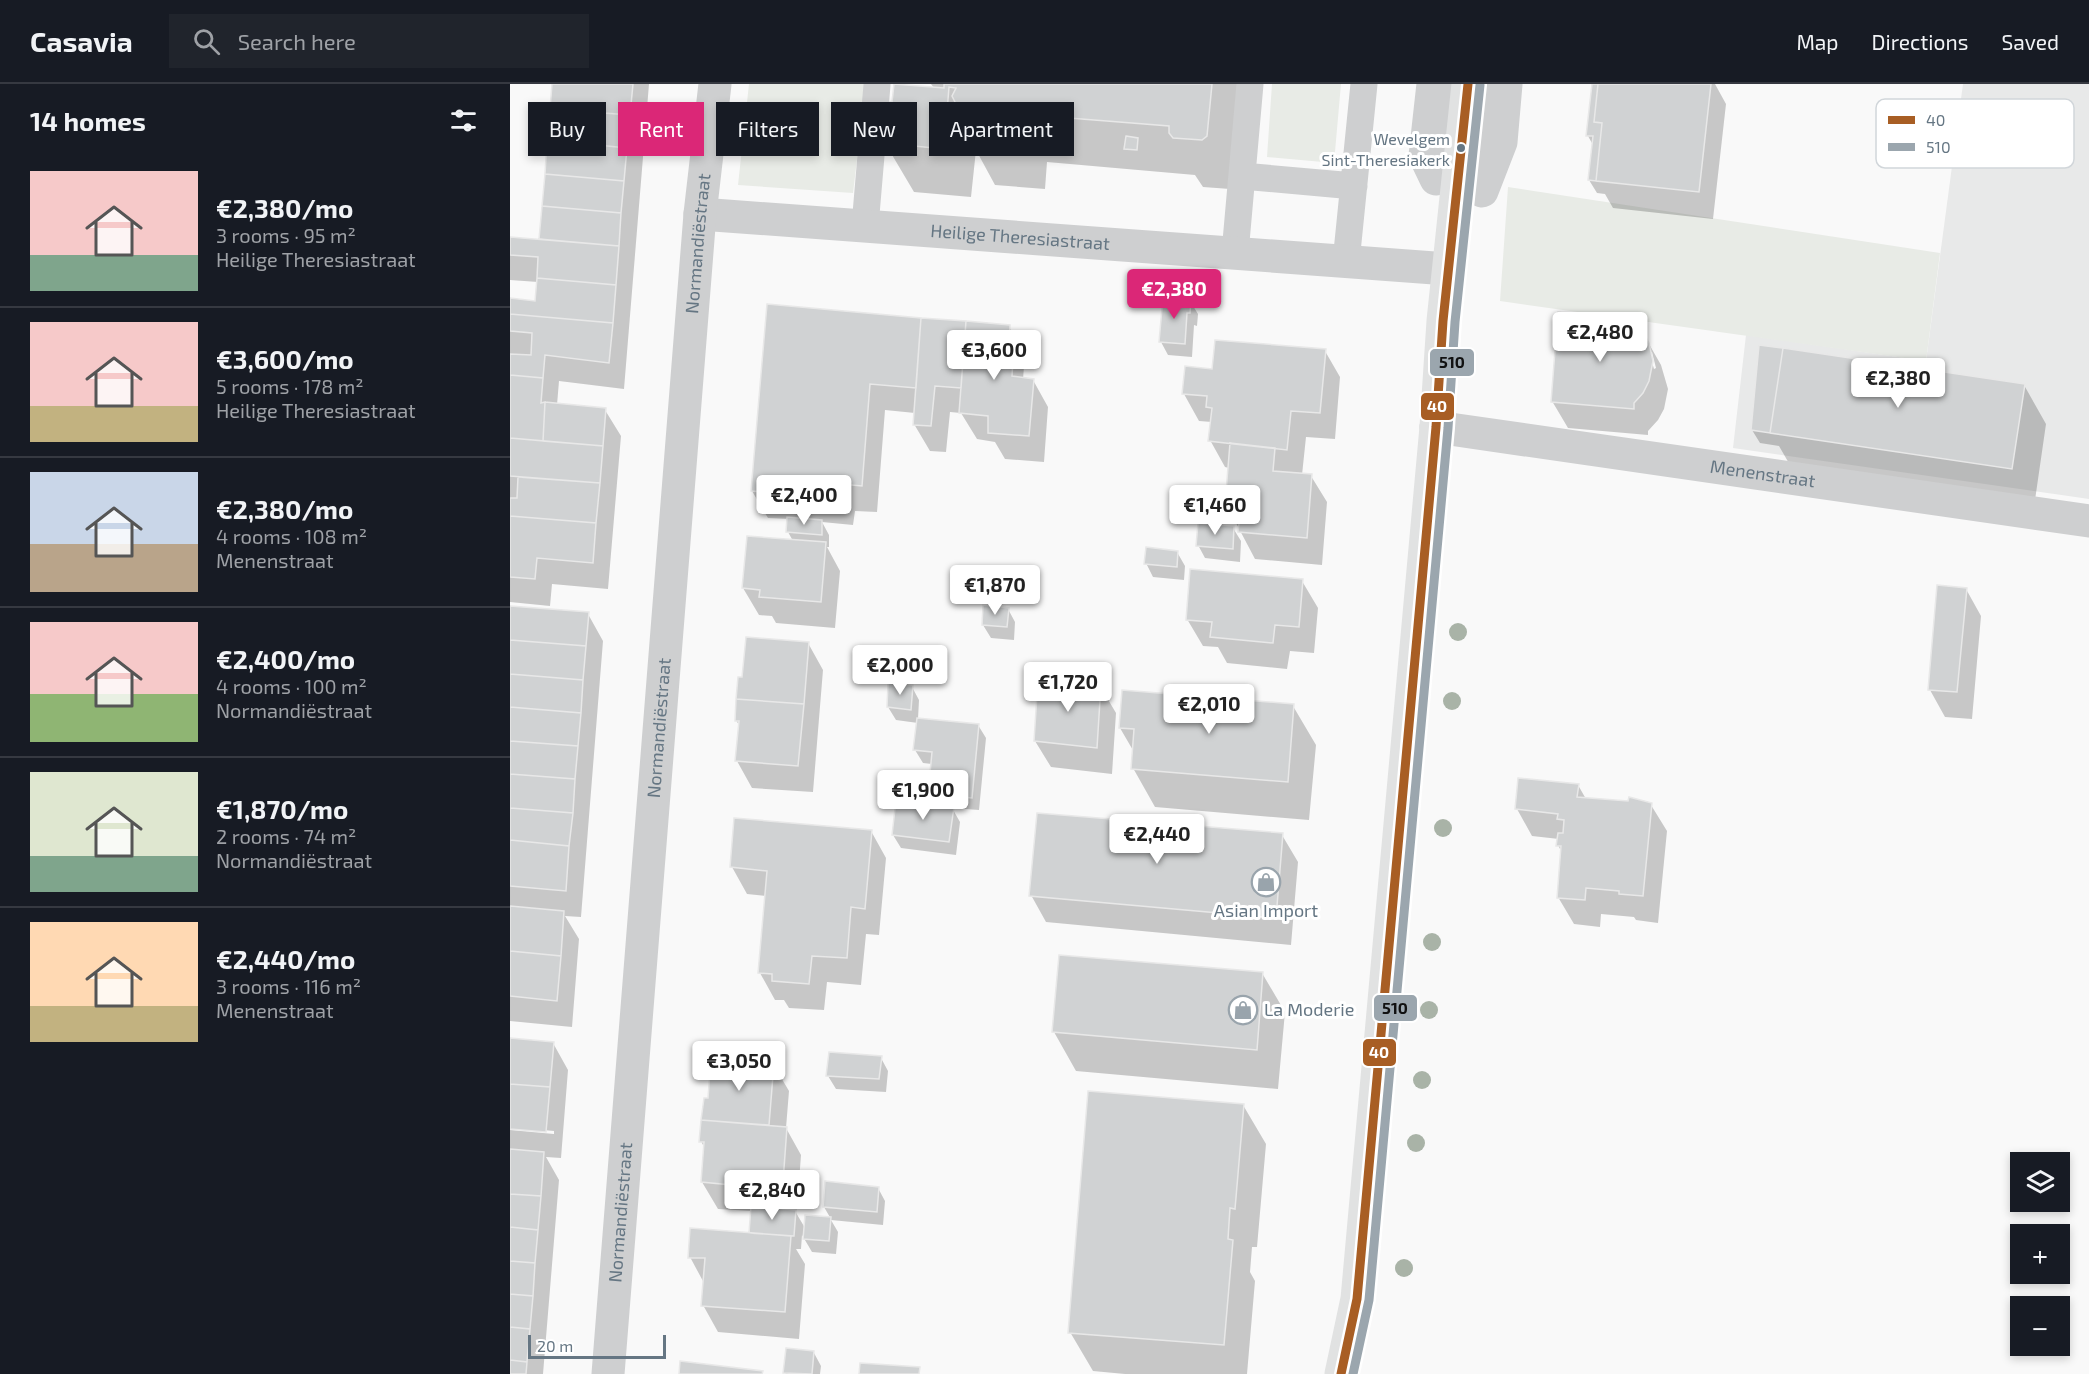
<!DOCTYPE html>
<html lang="en">
<head>
<meta charset="utf-8">
<style>
	body { margin:0; font-family:"Exo 2",sans-serif; background:#20242c; color:#f1f3f6; height:100vh; display:flex; flex-direction:column; font-size:22px; white-space:nowrap }
	* { box-sizing:border-box; margin:0 }
	p { font-size:20px; color:#9ea1a6 }
	.icon { flex:none; width:33px; height:33px; fill:none; stroke:currentColor; stroke-width:2; stroke-linecap:round; stroke-linejoin:round }
	.map { position:relative; flex:1; overflow:hidden }
	.drawer { display:flex; flex-direction:column; background:#171b24; width:510px }
	.drawer>* { flex:none }
	.top-card { position:absolute; left:18px; top:18px; width:570px; height:54px; display:flex; gap:12px }
	.tools { position:absolute; left:1500px; top:1068px; display:grid; gap:12px }
	.tools a { display:grid; place-items:center; width:60px; height:60px; border-radius:0px; background:#171b24; box-shadow:0 3px 9px #0003; font-size:30px }
	.scale { position:absolute; left:18px; bottom:15px; width:138px; box-sizing:border-box; padding-left:6px; border:3px solid #657683; border-top:0; font-size:16px; line-height:21px; white-space:nowrap; color:#657683; -webkit-text-stroke:4px #fff; paint-order:stroke }
	.price { position:absolute; translate:-50% -51px; padding:0 14px; border-radius:6px; background:#fff; color:#222; font-size:20px; line-height:39px; filter:drop-shadow(0 2px 3px #0008) }
	.price::after { content:''; position:absolute; left:50%; top:36px; width:18px; height:14px; margin-left:-9px; background:inherit; clip-path:polygon(0 0,100% 0,50% 100%) }
	.price.selected { background:#db2777; color:#fff }
	ul { padding:0; list-style:none }
	li { display:flex; align-items:center; gap:18px; height:150px; padding:0 30px }
	li+li { border-top:2px solid #363941 }
	li span { display:grid; place-items:center; flex:none; width:168px; height:120px; border-radius:0px; color:#555 }
	li>.icon { margin-inline-start:auto }
	span .icon { width:72px; height:72px; fill:#fffc; stroke-width:1 }
	li b { font-size:26px }
	h2 { display:flex; justify-content:space-between; align-items:center; height:72px; padding:0 30px; font-size:26px }
	.chip { padding:0 21px; border-radius:0px; background:#171b24; box-shadow:0 3px 9px #0003; font-size:21px; line-height:54px }
	.chip.selected { background:#db2777; color:#fff }
	header { display:flex; align-items:center; gap:36px; box-sizing:border-box; height:84px; padding:0 30px; background:#171b24; border-bottom:2px solid #363941 }
	header strong { font-size:28px }
	nav { display:flex; gap:33px; margin-inline-start:auto; font-size:21px }
	.search { width:420px; height:54px; background:#20242c; display:flex; align-items:center; gap:15px; box-sizing:border-box; padding:0 21px; border-radius:0px; color:#9ea1a6; font-size:22px }
	main { display:flex; flex:1; min-height:0 }
	.map>svg:first-child { display:block }
</style>
</head>
<body>
<header>
<strong>Casavia</strong>
<div class="search"><svg class="icon" aria-label="search" viewBox="0 0 24 24"><circle cx="10" cy="10" r="6"/><path d="M15 15l6 6"/></svg>Search here</div>
<nav><a>Map</a><a>Directions</a><a>Saved</a></nav>
</header>
<main>
<section class="drawer">
<h2>14 homes<svg class="icon" aria-label="filters" viewBox="0 0 24 24"><path d="M4 7h16M4 17h16"/><circle cx="9" cy="7" r="2"/><circle cx="15" cy="17" r="2"/></svg></h2>
<ul>
<li><span style="background:linear-gradient(#f6c9c9 70%,#7fa58c 0)"><svg class="icon" aria-label="home" viewBox="0 0 24 24"><path d="M3 11l9-7 9 7M6 9v11h12V9"/></svg></span><div><b>€2,380/mo</b><p>3 rooms · 95 m²</p><p>Heilige Theresiastraat</p></div></li>
<li><span style="background:linear-gradient(#f6c9c9 70%,#c2b280 0)"><svg class="icon" aria-label="home" viewBox="0 0 24 24"><path d="M3 11l9-7 9 7M6 9v11h12V9"/></svg></span><div><b>€3,600/mo</b><p>5 rooms · 178 m²</p><p>Heilige Theresiastraat</p></div></li>
<li><span style="background:linear-gradient(#c9d6e8 60%,#b9a48a 0)"><svg class="icon" aria-label="home" viewBox="0 0 24 24"><path d="M3 11l9-7 9 7M6 9v11h12V9"/></svg></span><div><b>€2,380/mo</b><p>4 rooms · 108 m²</p><p>Menenstraat</p></div></li>
<li><span style="background:linear-gradient(#f6c9c9 60%,#8fb573 0)"><svg class="icon" aria-label="home" viewBox="0 0 24 24"><path d="M3 11l9-7 9 7M6 9v11h12V9"/></svg></span><div><b>€2,400/mo</b><p>4 rooms · 100 m²</p><p>Normandiëstraat</p></div></li>
<li><span style="background:linear-gradient(#dfe7d0 70%,#7fa58c 0)"><svg class="icon" aria-label="home" viewBox="0 0 24 24"><path d="M3 11l9-7 9 7M6 9v11h12V9"/></svg></span><div><b>€1,870/mo</b><p>2 rooms · 74 m²</p><p>Normandiëstraat</p></div></li>
<li><span style="background:linear-gradient(#ffd9b3 70%,#c2b280 0)"><svg class="icon" aria-label="home" viewBox="0 0 24 24"><path d="M3 11l9-7 9 7M6 9v11h12V9"/></svg></span><div><b>€2,440/mo</b><p>3 rooms · 116 m²</p><p>Menenstraat</p></div></li>
</ul>
</section>
<div class="map">
<svg width="1579" height="1290" viewBox="0 0 1579 1290">
	<rect width="100%" height="100%" fill="#f9f9f9"/>
	<!-- built -->
	<path fill="#e8e9e9" d="M1453 0H1579V415L1223 364 1236 251 1416 277Z"/>
	<!-- green -->
	<path fill="#e8ebe6" d="M239 0H356L343 109 228 101Z
		M762 0H831L824 79 757 73Z
		M998 103 1430 169 1416 277 990 217Z"/>
	<!-- shadow -->
	<path fill="#0003" fill-rule="evenodd" d="M44 0H139L114 305 49 297 47 321 95 326 111 352 98 505 42 500 40 522 0 518V216L26 219 28 198 0 196V154L30 157Z
		M385 0 424 4 421 0H734L720 105 693 103 685 91 537 78 535 105 485 101 466 66 461 113 404 108 375 59Z
		M1084 0H1205L1216 20 1203 135 1103 124 1095 110 1087 109 1079 96 1083 61 1078 52Z
		M680 217 688 230 687 242 684 241 682 273 658 271 651 258Z
		M259 222 499 243 515 270 513 295 523 296 538 323 534 378 495 375 485 358 467 355 451 329 440 328 436 368 420 367 404 340 405 329 375 326 367 428 345 427 343 441 312 438 319 451V463H317L330 487 325 544 266 539 262 532 249 531 233 504 283 457 278 448 279 435 258 434 242 407Z
		M1135 253 1151 281 1158 305 1154 325 1148 336 1138 347V351L1058 344 1042 317ZM1139 268H1142L1146 284 1144 285Z
		M815 267 830 293 825 355 796 353 792 391 801 392 817 418 812 481 745 475 716 420 719 384 715 383 700 356 702 338 689 337 674 310 704 286Z
		M1514 301 1536 340 1524 423 1284 388 1269 362 1250 359 1242 346Z
		M723 444 731 457 730 478 695 474 688 461Z
		M667 468 675 482 674 496 643 493 636 479Z
		M792 497 808 524 804 569 780 567 777 585 717 579 708 563 693 562 677 535Z
		M1456 505 1471 532 1462 635 1435 633 1420 606Z
		M0 523 78 530 93 557 71 833 55 832 69 855 62 943 0 937Z
		M498 525 505 538 504 556 481 554 473 541Z
		M298 559 313 586 303 708 242 704 227 677 230 643 226 636Z
		M590 602 606 629 602 690 541 683 525 657Z
		M402 603 409 616 408 635 468 641 476 654 469 726 442 724 450 738 446 771 391 764 383 751 427 723 419 709 422 680 413 679 405 666 408 639 386 636 378 623Z
		M613 607 783 622 806 661 799 736 645 723 623 684 624 668 610 644Z
		M1068 701 1076 715 1141 721 1157 747 1148 839 1126 836 1124 833 1091 830 1090 843 1064 840 1048 813 1052 769 1048 761 1049 755 1022 752 1007 725Z
		M361 747 376 774 369 851 356 850 351 901 317 898 314 926 279 924 274 916H265L250 889 256 812 237 810 222 783Z
		M772 751 788 778 781 861 536 838 521 811Z
		M752 889 775 928 768 1005 566 987 544 948Z
		M0 956 43 959 58 986 51 1074 36 1073 49 1096 33 1290H0V1046L44 1050V1047L0 1043Z
		M371 974 378 987 376 1008 326 1005 318 992Z
		M263 980 279 1007 276 1044 291 1071 287 1125 285 1127 295 1144 296 1133 321 1135 314 1123 368 1104 375 1117 373 1141 321 1136 328 1148 326 1170 302 1168 292 1151 291 1165H286L295 1180 289 1255 208 1248 193 1221 194 1199 180 1173 240 1150 242 1127 208 1125 192 1098 195 1065 191 1057 195 1015H199ZM263 1096 281 1127H277L260 1097Z
		M733 1021 756 1060 747 1163H742L740 1188 745 1197 737 1290H615L583 1287 560 1248Z
		M304 1269 311 1282 310 1290H276L275 1288Z"/>
	<!-- building -->
	<path fill="#d0d2d3" stroke="#e8e8e8" stroke-width="1.5" d="M42 0H123L120 31 40 25Z
		M384 0 434 4V0H702L697 52 692 56 663 54 659 49V42L509 30 507 56 456 52 458 21 454 22 446 20 442 12 446 4 439 3 434 65 374 59 377 18H382Z
		M1082 0H1088L1084 38 1092 39 1086 97 1078 96 1083 52H1076Z
		M1088 0H1201L1189 108 1086 97 1092 39 1084 38Z
		M40 25 120 31 117 64 37 56Z
		M616 52 628 54 627 66 614 65Z
		M37 56 117 64 114 97 35 90Z
		M35 90 114 97 111 129 32 122Z
		M32 122 111 129 109 162 29 155Z
		M0 153 109 162 106 201 27 194 28 173 0 171Z
		M27 194 106 201 103 239 0 230V214L25 217Z
		M653 213 681 215 680 229H677L675 260 649 258Z
		M257 220 411 234 406 304 360 300 352 402 330 400 329 414 241 407Z
		M1048 228 1129 242 1133 248 1139 259 1143 277 1139 297 1133 309 1124 319V325L1041 318Z
		M0 230 103 239 99 279 35 271 33 294 0 291V270L21 271 22 249 0 247Z
		M411 234 456 237 451 304 425 302 421 342 403 341Z
		M456 237 500 241 498 274 503 275 502 292 524 295 519 352 478 349V332L449 329Z
		M705 256 816 265 810 329 781 327 777 366 698 357 702 324 696 323 697 312 672 310 675 282 702 285Z
		M1249 261 1273 264 1260 349 1241 346Z
		M1273 264 1515 300 1502 385 1260 349Z
		M0 291 33 294 31 319 35 318 33 357 0 354Z
		M35 318 96 324 93 362 33 357Z
		M0 354 93 362 90 399 0 392Z
		M720 359 765 364 763 387 802 390 797 454 728 448 731 422 715 420Z
		M8 393 90 399 86 439 0 432V414H7Z
		M0 432 86 439 83 479 27 474 25 495 0 493Z
		M277 433 312 436V451L276 448Z
		M688 439 724 442 723 465 686 462Z
		M237 452 316 458 311 518 249 513 250 506 232 504Z
		M636 463 668 467 667 483 634 480Z
		M680 485 793 495 789 543 765 541 763 559 700 553 702 538 676 536Z
		M1427 501 1457 504 1447 608 1418 606Z
		M473 521 499 524 497 543 472 541Z
		M0 522 79 528 76 562 0 556Z
		M236 553 299 558 294 620 226 615 228 593H232Z
		M0 556 76 562 73 596 0 590Z
		M0 590 73 596 71 629 0 623Z
		M528 595 591 600 587 664 524 657Z
		M378 599 403 601 401 626 377 623Z
		M612 606 784 620 778 698 621 685 624 645 609 644Z
		M226 615 294 620 288 682 225 677 229 637H225Z
		M0 623 71 629 68 662 0 657Z
		M407 634 469 640 462 714 418 710 422 668 403 666Z
		M0 657 68 662 65 695 0 690Z
		M0 690 65 695 63 729 0 724Z
		M1008 694 1069 700 1067 713 1118 717 1119 713 1142 719 1133 812 1109 810V807L1076 804 1075 816 1047 814 1051 762H1046L1048 749H1053L1054 736 1047 735 1048 730 1005 725Z
		M386 716 444 723 439 758 382 751Z
		M0 724 63 729 59 762 0 756Z
		M527 729 773 749 766 834 519 812Z
		M224 734 362 746 355 825 341 823 337 874 302 872 299 900 262 897V890L248 889 257 787 220 783Z
		M0 756 59 762 56 807 0 802Z
		M0 822 54 827 51 872 0 867Z
		M0 867 51 872 47 917 0 912Z
		M549 871 753 888 747 966 542 948Z
		M0 954 44 958 40 1003 0 1000Z
		M319 968 372 972 369 995 316 992Z
		M201 974 264 979 259 1041 191 1036 194 1014H198Z
		M0 1000 40 1003 36 1048 0 1045Z
		M578 1007 734 1020 725 1125 720 1124 718 1155 723 1156 714 1261 558 1249Z
		M191 1036 277 1043 273 1098 265 1103 253 1104 191 1098 194 1058H189Z
		M0 1065 34 1068 31 1112 0 1110Z
		M315 1097 369 1103 367 1128 313 1123Z
		M0 1110 31 1112 28 1146 0 1143Z
		M241 1122 286 1126 284 1152 239 1149Z
		M295 1131 321 1133 319 1157 293 1155Z
		M0 1143 28 1146 25 1179 0 1177Z
		M180 1144 281 1152 275 1228 191 1222 195 1174H178Z
		M0 1177 25 1179 23 1212 0 1210Z
		M0 1210 23 1212 20 1245 0 1243Z
		M0 1243 20 1245 17 1278 0 1276Z
		M276 1264 304 1267 302 1290 273 1289Z
		M0 1276 17 1278 16 1290H0Z
		M170 1277 253 1287 252 1290H169Z
		M350 1279 410 1283 409 1290H349Z"/>
	<g fill="none" stroke-linecap="round" stroke-linejoin="round">
		<!-- lane -->
		<path stroke="#cecfd0" stroke-width="27" d="M732 92 844 102
			M355 142 367 1
			M725 169 740 0
			M836 178 854 0"/>
		<!-- street -->
		<g stroke="#cecfd0" stroke-width="33">
			<path d="M923 0 915 72 926 95 937 0"/>
			<path d="M983 0 972 107 991 58 996 0"/>
			<path id="s1" d="M190 130 938 185"/>
			<path id="s2" d="M926 343 1579 437"/>
			<path id="s3" d="M98 1290 190 130 205 0"/>
		</g>
		<!-- secondary -->
		<path stroke="#e1e2e2" stroke-width="33" d="M831 1290 847 1215 926 343 933 237 958 0"/>
		<!-- bus-1 casing -->
		<g stroke="#fff" stroke-width="14">
			<path id="bus-1" d="M831 1290 847 1215 926 343 933 237 958 0"/>
		</g>
		<!-- bus-2 casing -->
		<g stroke="#fff" stroke-width="14">
			<path id="bus-2" d="M843 1290 859 1216 938 344 945 238 970 1"/>
		</g>
		<!-- bus-1 -->
		<use href="#bus-1" stroke="#a85e24" stroke-width="9"/>
		<!-- bus-2 -->
		<use href="#bus-2" stroke="#9ba6ae" stroke-width="9"/>
	</g>
	<!-- trees -->
	<g fill="#a9b3a7">
		<circle cx="948" cy="548" r="9"/>
		<circle cx="942" cy="617" r="9"/>
		<circle cx="933" cy="744" r="9"/>
		<circle cx="922" cy="858" r="9"/>
		<circle cx="919" cy="926" r="9"/>
		<circle cx="912" cy="996" r="9"/>
		<circle cx="906" cy="1059" r="9"/>
		<circle cx="894" cy="1184" r="9"/>
	</g>
	<!-- icons -->
	<defs>
		<g id="shop-ring" transform="scale(1.5)"><circle r="9.5" fill="#fff" stroke="#99a4ac" stroke-width="1.5"/><path d="M-5-2.5h2.3a2.7 3.5 0 0 1 5.4 0H5L5.5 6h-11ZM-1.5-2.5h3a1.5 2.3 0 0 0-3 0Z" fill="#99a4ac"/></g>
	</defs>
	<g fill-rule="evenodd">
		<use href="#shop-ring" x="756" y="798"/>
		<use href="#shop-ring" x="733" y="926"/>
	</g>
	<!-- markers -->
	<circle fill="#657683" stroke="#fff" stroke-width="2" cx="951" cy="64" r="5"/>
	<g text-anchor="middle" stroke-width="6" stroke-linejoin="round" paint-order="stroke">
		<!-- bus labels -->
		<g font-size="16" fill="#657683" stroke="#fff" text-anchor="end">
			<text x="940" y="61">Wevelgem<tspan x="940" dy="21">Sint-Theresiakerk</tspan></text>
		</g>
		<!-- street labels -->
		<g font-size="18" fill="#657683" stroke="#fff">
			<text dy="6" stroke="none"><textPath href="#s1" startOffset="321">Heilige Theresiastraat</textPath></text>
			<text dy="6" stroke="none"><textPath href="#s3" startOffset="1134">Normandiëstraat</textPath></text>
			<text dy="6" stroke="none"><textPath href="#s2" startOffset="330">Menenstraat</textPath></text>
			<text dy="6" stroke="none"><textPath href="#s3" startOffset="648">Normandiëstraat</textPath></text>
			<text dy="6" stroke="none"><textPath href="#s3" startOffset="162">Normandiëstraat</textPath></text>
		</g>
		<!-- poi labels -->
		<g font-size="18" fill="#657683" stroke="#fff">
			<text x="756" y="833">Asian Import</text>
			<text x="754" y="932" text-anchor="start">La Moderie</text>
		</g>
	</g>
	<!-- legend -->
	<rect x="1366" y="15" width="198" height="69" rx="9" fill="#fff" stroke="#d1d6da" stroke-width="1.5"/>
	<rect x="1378" y="32" width="27" height="8" fill="#a85e24"/>
	<rect x="1378" y="59" width="27" height="8" fill="#9ba6ae"/>
	<g font-size="16" fill="#657683">
		<text x="1416" y="42">40</text>
		<text x="1416" y="69">510</text>
	</g>
	<g stroke="#fff" stroke-width="2">
		<rect x="919" y="264" width="46" height="29" rx="6" fill="#9ba6ae"/>
		<rect x="910" y="308" width="35" height="29" rx="6" fill="#a85e24"/>
		<rect x="863" y="910" width="45" height="28" rx="6" fill="#9ba6ae"/>
		<rect x="852" y="954" width="35" height="29" rx="6" fill="#a85e24"/>
	</g>
	<g font-size="16" text-anchor="middle" font-weight="bold" fill="#fff">
		<text x="927" y="328">40</text>
		<text x="869" y="974">40</text>
	</g>
	<g font-size="16" text-anchor="middle" font-weight="bold" fill="#111">
		<text x="942" y="284">510</text>
		<text x="885" y="930">510</text>
	</g>
</svg>
<div class="tools">
<a><svg class="icon" aria-label="layers" viewBox="0 0 24 24"><path d="M12 4l9 5-9 5-9-5zM3 14l9 5 9-5"/></svg></a>
<a>+</a>
<a>−</a>
</div>
<div class="scale">20 m</div>
<b class="price selected" style="left:664px;top:236px">€2,380</b>
<b class="price" style="left:1090px;top:279px">€2,480</b>
<b class="price" style="left:484px;top:297px">€3,600</b>
<b class="price" style="left:1388px;top:325px">€2,380</b>
<b class="price" style="left:294px;top:442px">€2,400</b>
<b class="price" style="left:705px;top:452px">€1,460</b>
<b class="price" style="left:485px;top:532px">€1,870</b>
<b class="price" style="left:390px;top:612px">€2,000</b>
<b class="price" style="left:558px;top:629px">€1,720</b>
<b class="price" style="left:699px;top:651px">€2,010</b>
<b class="price" style="left:413px;top:737px">€1,900</b>
<b class="price" style="left:647px;top:781px">€2,440</b>
<b class="price" style="left:229px;top:1008px">€3,050</b>
<b class="price" style="left:262px;top:1137px">€2,840</b>
<div class="top-card">
<a class="chip">Buy</a>
<a class="chip selected">Rent</a>
<a class="chip">Filters</a>
<a class="chip">New</a>
<a class="chip">Apartment</a>
</div>
</div>
</main>
</body>
</html>
